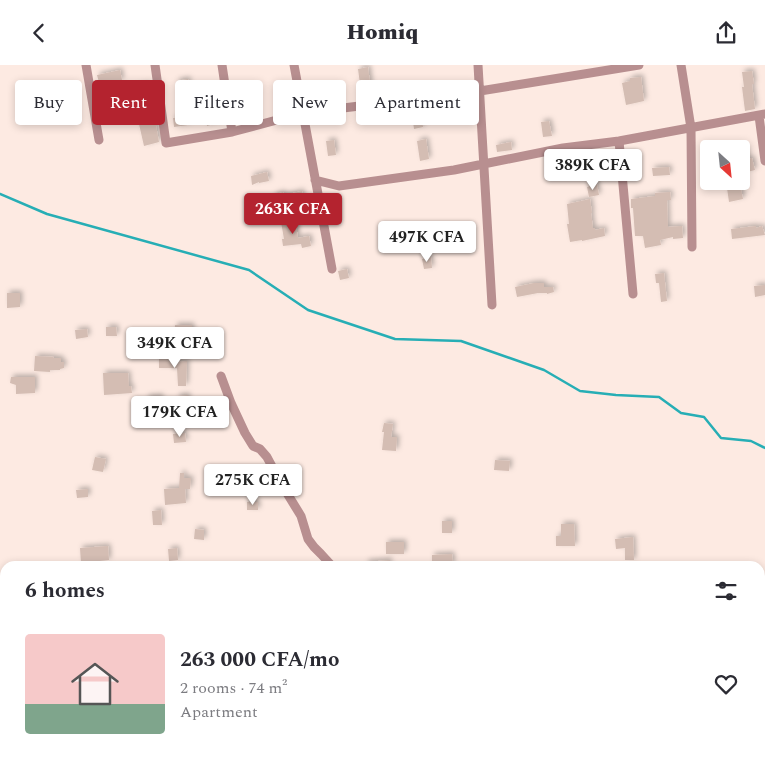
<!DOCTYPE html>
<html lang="en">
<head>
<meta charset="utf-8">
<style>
	body { margin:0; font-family:Spectral,serif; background:#f2f2f3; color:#2b2b33; height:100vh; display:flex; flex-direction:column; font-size:19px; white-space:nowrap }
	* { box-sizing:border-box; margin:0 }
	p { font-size:16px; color:#7c7c81 }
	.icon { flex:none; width:28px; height:28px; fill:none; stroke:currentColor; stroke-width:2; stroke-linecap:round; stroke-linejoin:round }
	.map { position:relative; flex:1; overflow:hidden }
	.panel { position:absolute; left:0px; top:496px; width:765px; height:196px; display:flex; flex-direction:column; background:#fff; border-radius:15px 15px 0 0; box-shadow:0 2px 8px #0003 }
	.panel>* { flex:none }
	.guide { position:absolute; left:15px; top:15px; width:500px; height:45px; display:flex; gap:10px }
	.needle { width:32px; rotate:153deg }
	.tools { position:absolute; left:700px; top:75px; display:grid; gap:10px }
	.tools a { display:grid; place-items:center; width:50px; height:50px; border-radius:5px; background:#fff; box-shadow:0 2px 8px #0003; font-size:25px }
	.price { position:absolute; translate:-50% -42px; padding:0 11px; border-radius:5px; background:#fff; color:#222; font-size:16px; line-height:32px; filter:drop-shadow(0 1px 2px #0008) }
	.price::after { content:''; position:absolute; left:50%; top:30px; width:15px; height:11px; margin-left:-8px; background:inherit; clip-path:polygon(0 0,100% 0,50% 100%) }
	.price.selected { background:#b4232f; color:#fff }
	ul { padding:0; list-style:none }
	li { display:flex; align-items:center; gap:15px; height:125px; padding:0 25px }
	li+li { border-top:1px solid #e1e1e2 }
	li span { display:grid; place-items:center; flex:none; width:140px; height:100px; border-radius:5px; color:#555 }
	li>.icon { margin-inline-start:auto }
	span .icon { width:60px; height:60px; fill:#fffc; stroke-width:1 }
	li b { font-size:21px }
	h2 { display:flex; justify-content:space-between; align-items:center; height:60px; padding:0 25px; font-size:21px }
	.tag { padding:0 18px; border-radius:5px; background:#fff; box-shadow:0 2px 8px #0003; font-size:18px; line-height:45px }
	.tag.selected { background:#b4232f; color:#fff }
	header { display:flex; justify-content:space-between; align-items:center; height:65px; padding:0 25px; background:#fff; font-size:22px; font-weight:800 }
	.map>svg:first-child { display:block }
</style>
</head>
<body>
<header><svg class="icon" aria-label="back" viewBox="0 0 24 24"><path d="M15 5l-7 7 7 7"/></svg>Homiq<svg class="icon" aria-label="share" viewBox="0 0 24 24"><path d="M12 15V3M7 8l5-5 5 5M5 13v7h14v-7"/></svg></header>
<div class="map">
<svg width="765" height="692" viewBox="0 0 765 692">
	<defs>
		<filter id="shadow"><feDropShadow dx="2.5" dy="-2.5" stdDeviation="2.5" flood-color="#0004"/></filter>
	</defs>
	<rect width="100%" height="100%" fill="#fdeae2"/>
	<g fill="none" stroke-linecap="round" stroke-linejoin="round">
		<!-- stream -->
		<path stroke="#27aeb5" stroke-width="2.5" d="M0 129 47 149 249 205 308 245 395 274 461 276 544 305 580 326 616 330 659 332 681 348 704 352 721 373 751 376 765 383"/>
	</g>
	<!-- building -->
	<path fill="#d4bdb3" filter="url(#shadow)" d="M368 2 372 33 362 34 358 4Z
		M120 5 122 15 100 21 97 10Z
		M752 6 754 19H752L755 44 745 46 742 22H744L742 7Z
		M641 12 644 36 626 40 622 18 630 16V13Z
		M188 14 189 23 178 24 177 16Z
		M147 19 150 29 137 33 135 22Z
		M125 31 128 43 112 47 108 34Z
		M214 44 217 58 207 61 204 46Z
		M421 48 423 62 414 64 412 50Z
		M186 51 188 60 174 62 173 53Z
		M155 55 159 77 144 81 139 59Z
		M549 56 552 71 543 72 541 57Z
		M426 74 429 94 420 96 417 76Z
		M334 75 336 90 328 91 326 76Z
		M511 77 512 85 497 87 496 80Z
		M741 83H745L747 94 752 93 755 105 747 107 746 104 741 105Z
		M669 102 670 110 653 111 652 103Z
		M267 107 269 116 259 118V117L252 120 251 111Z
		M726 116H734L735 125 741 124 743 134 729 137Z
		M597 119 599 130 589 132 587 122Z
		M302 126 303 134 294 136 293 133 276 139 273 130 283 127 284 130Z
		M670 127 671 135H667L668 162 682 161 683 173 673 174V172L660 175 661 180 645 183 643 171H635L633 143H631V134L655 131V128Z
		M590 134 592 148H591L593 163H595V165L604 163 605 171 582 176V175L570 177 567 159H569L567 139Z
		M295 154 298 173 309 171 311 181 302 183 301 179 283 181 282 174H284L281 157Z
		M756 161V163L762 161 765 170 732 174 731 164Z
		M431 192 432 203 424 204 422 194Z
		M347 204 349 213 340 215 338 206Z
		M664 208 667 236 661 237 659 218H656L655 209Z
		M534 218H544V222H553L554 227 547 229V228H538L517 232 515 222Z
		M765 220V230L755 232 754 221Z
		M7 228H20V242L7 243Z
		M175 260H192V270H175Z
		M106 262H116L117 271H106Z
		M87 264 88 272 76 274 75 265Z
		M35 291 54 292 53 293H61V297H64V303L60 304V305H50V307L34 306Z
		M159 292H174V297L187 296 186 321H178L177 303H159Z
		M103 308H128L129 321H131L132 328 104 330Z
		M11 312H35V328L16 329V320L10 318Z
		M188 330V354H174V344H178L177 331Z
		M161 331V342L147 343 146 332Z
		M384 358 393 359 391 372H397L396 386 382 385 384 367H382Z
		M185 368 186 377 174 378 173 369Z
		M95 392 106 394 103 407 92 405Z
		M495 395 510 396 509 406 494 405Z
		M180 408H184V413H191L190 424H185L186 438 165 440 164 424 179 423Z
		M88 424V432L77 433 76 425Z
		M247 437H258V445H247Z
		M161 445 162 460H153L152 446Z
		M442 456H452V468H442Z
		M561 459H574L575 481H556V471H561Z
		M195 464 204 465V475L194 474Z
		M633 472 634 495H625V483L616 484 615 474Z
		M386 477H404V489H386Z
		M108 481 109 495 81 498 80 483Z
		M177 483 178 495 169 496 168 484Z
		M452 489 453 500H432V490Z
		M390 495 389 501H366V497Z"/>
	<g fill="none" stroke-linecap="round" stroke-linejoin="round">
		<!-- street -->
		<path stroke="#b88f90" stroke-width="9" d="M86 0 99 75
			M155 0 166 78 232 67 303 48 480 26 639 0
			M222 0 232 67
			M294 0 332 204
			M478 0 492 240
			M681 0 691 63 692 182
			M759 51 765 96
			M619 76 633 229
			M315 115 339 121 454 105 563 83 619 76 765 49
			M221 311 231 338 245 368 253 381 260 384 267 392 282 420 301 451 308 474 314 482 321 489 332 501
			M554 688 558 692"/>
	</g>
</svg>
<div class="tools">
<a><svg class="needle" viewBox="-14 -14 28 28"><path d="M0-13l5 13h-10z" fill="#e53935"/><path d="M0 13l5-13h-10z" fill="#7c7c81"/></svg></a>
</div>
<b class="price" style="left:593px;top:126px">389K CFA</b>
<b class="price selected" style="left:293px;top:170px">263K CFA</b>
<b class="price" style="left:427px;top:198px">497K CFA</b>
<b class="price" style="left:175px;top:304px">349K CFA</b>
<b class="price" style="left:180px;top:373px">179K CFA</b>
<b class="price" style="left:253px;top:441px">275K CFA</b>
<div class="guide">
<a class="tag">Buy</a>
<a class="tag selected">Rent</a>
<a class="tag">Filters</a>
<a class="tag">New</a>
<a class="tag">Apartment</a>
</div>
<section class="panel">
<h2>6 homes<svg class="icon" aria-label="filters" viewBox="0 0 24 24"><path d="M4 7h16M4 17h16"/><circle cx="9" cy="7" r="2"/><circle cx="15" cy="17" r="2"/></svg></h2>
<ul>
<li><span style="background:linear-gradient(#f6c9c9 70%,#7fa58c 0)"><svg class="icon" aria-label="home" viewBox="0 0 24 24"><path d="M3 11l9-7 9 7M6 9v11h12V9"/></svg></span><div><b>263 000 CFA/mo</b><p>2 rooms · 74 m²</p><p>Apartment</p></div><svg class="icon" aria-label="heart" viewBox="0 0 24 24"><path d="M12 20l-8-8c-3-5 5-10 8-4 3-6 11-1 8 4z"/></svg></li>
</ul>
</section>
</div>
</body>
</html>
